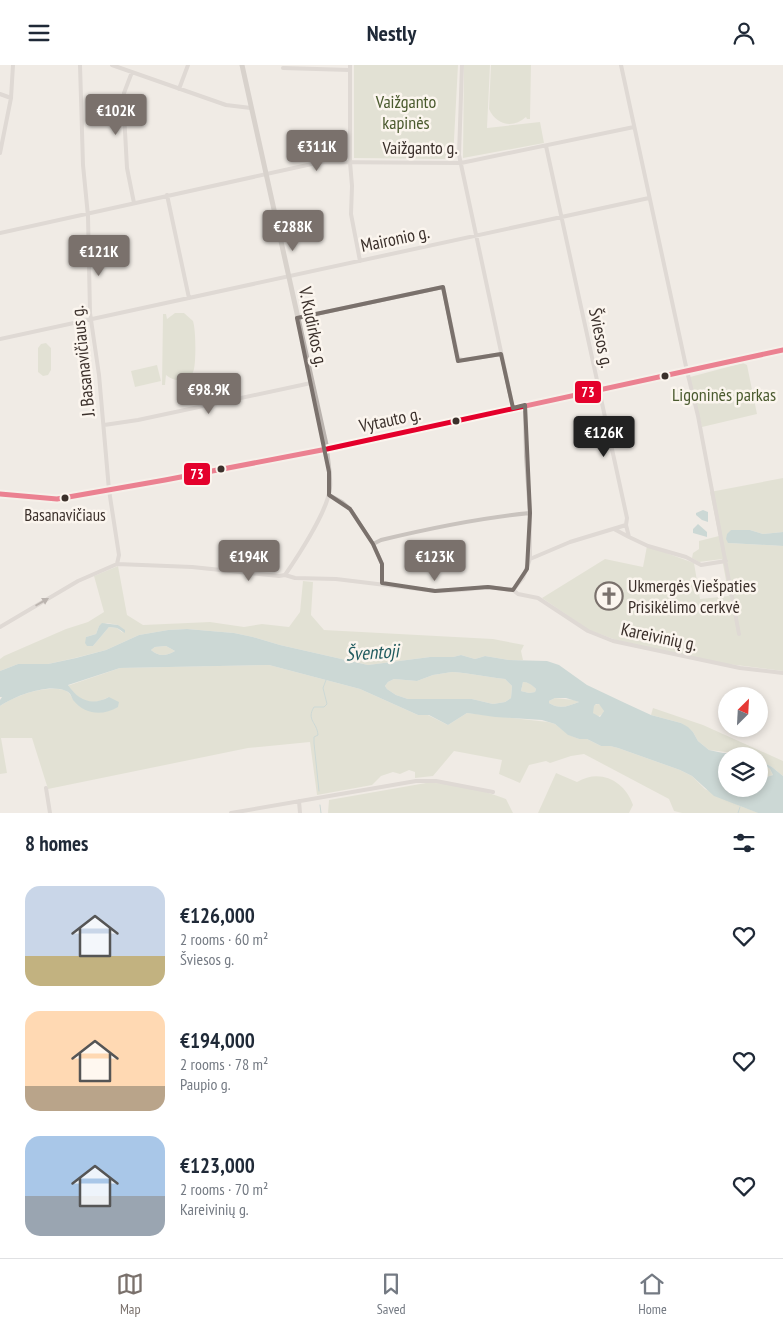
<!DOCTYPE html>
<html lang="en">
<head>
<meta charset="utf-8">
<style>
	body { margin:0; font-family:"PT Sans Narrow",sans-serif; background:#f2f2f3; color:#1f2937; height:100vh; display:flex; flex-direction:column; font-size:19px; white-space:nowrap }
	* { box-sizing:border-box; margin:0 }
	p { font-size:16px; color:#747a83 }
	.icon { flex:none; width:28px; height:28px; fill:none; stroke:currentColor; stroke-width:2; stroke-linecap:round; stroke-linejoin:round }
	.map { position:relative; height:748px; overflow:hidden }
	.drawer { display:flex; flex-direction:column; background:#fff; flex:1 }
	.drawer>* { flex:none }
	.needle { width:32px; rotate:24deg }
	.controls { position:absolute; left:718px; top:622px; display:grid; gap:10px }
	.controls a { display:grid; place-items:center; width:50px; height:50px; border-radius:50%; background:#fff; box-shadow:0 2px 8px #0003; font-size:25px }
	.price { position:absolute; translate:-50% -42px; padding:0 11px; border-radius:5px; background:#7a716c; color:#fff; font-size:16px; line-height:32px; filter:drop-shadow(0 1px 2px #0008) }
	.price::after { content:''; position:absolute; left:50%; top:30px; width:15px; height:11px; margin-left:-8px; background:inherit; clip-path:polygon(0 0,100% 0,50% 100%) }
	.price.active { background:#222; color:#fff }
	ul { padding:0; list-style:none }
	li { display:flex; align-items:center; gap:15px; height:125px; padding:0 25px }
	li span { display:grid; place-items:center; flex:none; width:140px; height:100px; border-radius:15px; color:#555 }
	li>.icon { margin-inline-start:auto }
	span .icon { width:60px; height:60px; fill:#fffc; stroke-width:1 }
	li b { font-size:21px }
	h2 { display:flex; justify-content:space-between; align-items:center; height:60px; padding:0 25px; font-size:21px }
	header { display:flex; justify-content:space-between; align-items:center; height:65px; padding:0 25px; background:#fff; font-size:22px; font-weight:700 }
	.tab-bar { display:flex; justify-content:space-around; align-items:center; height:70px; border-top:1px solid #e0e1e3; background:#fff; font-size:14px; color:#747a83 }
	.tab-bar a { display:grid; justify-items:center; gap:2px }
	.tab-bar .active { color:#7a716c }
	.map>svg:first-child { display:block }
</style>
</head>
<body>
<header><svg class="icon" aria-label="menu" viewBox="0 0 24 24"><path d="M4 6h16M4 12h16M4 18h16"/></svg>Nestly<svg class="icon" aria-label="person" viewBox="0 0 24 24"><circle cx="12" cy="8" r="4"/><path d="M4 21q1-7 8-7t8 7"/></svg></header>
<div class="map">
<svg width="783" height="748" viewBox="0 0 783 748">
	<rect width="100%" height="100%" fill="#f0ebe5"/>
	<!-- green -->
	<path fill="#d1d6bf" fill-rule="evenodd" d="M354 0H458L453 94 354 93Z
		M464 0H490L487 63 540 57 544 78 463 93Z
		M491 0H531L530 54H527L526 52C513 64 496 60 489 44Z
		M175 248H184L193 256C196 265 196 295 194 304 191 318 175 318 166 310L165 320H162L163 249H166L167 254Z
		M46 278 51 283V305L48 310 43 311 38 307V283L41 279Z
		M743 298 747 300 757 349 702 362 690 312Z
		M157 300 161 316 135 322 131 306Z
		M783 413V467L763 469 750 465H731L728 478 783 481V606L728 599 616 575 589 565 542 533 605 494 643 502 647 481 694 498 700 534 729 531 722 494 699 497 692 493 693 488 699 484V476L719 471 710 427Z
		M118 501 127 550 143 560 210 557 244 562 262 559 289 562 300 547 303 516 313 517 311 550 324 565 493 574 524 580 521 586 523 595H509L485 591 475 594 461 590 453 592H430L368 600 280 580 253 572 234 568 187 564 168 565 139 570 106 585 75 593 48 599H18L0 606V594L4 591 66 564 88 557 104 547 94 511ZM107 558 118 560 123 568 117 563 109 562 93 581 86 572 96 569 99 561Z
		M166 581 175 586C166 591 159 592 151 585L155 582Z
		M269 600 360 624 418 650H428L448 660 467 648 548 657 555 659 569 670 579 674H587L601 681H610L618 683 680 705 692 711 705 724 740 741 759 748H682L674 746 669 734 584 689 571 691 550 698 546 696 529 700 520 718 499 709 502 695 454 686 433 711 415 713V707L409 705 400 709 393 707 381 711 372 720 317 730 310 677 248 683 48 724 32 673H1L7 708 0 709V641C16 630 45 620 64 625 70 627 71 632 75 636 80 640 86 643 92 647L109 632C89 642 81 637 67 621L120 603Z
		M452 607C470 608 487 612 505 614L512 621 511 633 505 637 493 639 472 634H408L396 630 387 624 385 621 388 617 394 614 417 616 433 610Z
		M523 617C529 617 532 620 536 624L535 627 529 628 521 626Z
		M555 633 574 635 579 637C568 641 560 645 549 638V636Z
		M592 645a6 6 0 1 1 12 0a6 6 0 1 1-12 0Z
		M653 643 703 660 783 696V711L772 702 759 695V691L709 685 698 676 693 667 681 658 651 650Z
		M762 698 770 704 773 710 766 712 759 709V699Z
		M556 708 577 717C600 703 625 716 633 740L629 748H538Z
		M426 718C450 717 484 725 506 734L513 748H328L329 735Z"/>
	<!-- water -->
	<path fill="#a1c2c1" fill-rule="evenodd" d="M703 445 708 447V457L702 455 696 450V448Z
		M698 459 707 467V472L693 468V464Z
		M731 465H750L763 469 783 467V481L728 478 726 474 727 469Z
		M102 558 118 560 125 565V568L117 563 109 562 93 581H87L85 578 86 572 96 569 99 561Z
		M187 564 234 568 253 572 280 580 368 600 430 592H453L461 590 475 594 485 591 509 595 547 596 559 600 587 620 625 638 651 650 681 658 688 662 693 667 698 676 709 685 723 688H737L752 691H726V724H759V709L766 712 773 710 770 704 762 698 759 699V695L772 702 783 711V748H758L714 731 692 711 680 705 618 683 610 681H601L587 674H579L568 670 555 659 542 655 495 652 467 648 448 660 429 650H418L360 624 269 600 120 603 68 620C79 636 92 641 109 632L119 637 118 642C103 651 85 650 73 635 71 631 71 628 66 626 48 618 15 631 0 641V635L2 632H0V606L18 599H48L76 593 106 585 139 570 168 565ZM166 581 175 586C166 591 159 592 151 585L155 582ZM452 607C470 608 487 612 505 614L512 621 511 633 505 637 493 639 472 634H408L396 630 387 624 385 621 388 617 394 614 417 616 433 610ZM523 617C528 617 532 620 536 624L535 627 529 628 521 626ZM555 633H566L579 637C568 641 560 645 549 638V636ZM596 639H599L604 646 600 652 593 648 594 641Z"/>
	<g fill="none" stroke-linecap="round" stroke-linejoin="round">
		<!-- stream -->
		<path stroke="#a1c2c1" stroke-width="1" d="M319 726 314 678V672L318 670C317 657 306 655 314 642H324L327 639 323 623 326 615
			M320 740 321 748
			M738 748 740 742"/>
		<!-- street -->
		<path stroke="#c9c3be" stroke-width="4" d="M80 0 83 100 88 151 90 248 99 310 109 425 119 490 117 499
			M112 0 226 40 251 43
			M350 0V97L352 121 351 149 360 196
			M462 0 459 90 513 343
			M621 0 687 306 698 351 739 569
			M283 3 350 5
			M132 7 124 28V48L127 103 134 138
			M179 24 188 0
			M0 29 11 33
			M546 81 627 453 626 460 629 472 648 481 686 492 701 500 726 496
			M0 88 11 33 13 0
			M167 130 189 233
			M0 168 321 97 461 98 634 62
			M297 253 443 222 458 293 463 295 501 289
			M0 274 649 133
			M104 360 138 355 311 318
			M329 430 342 437 350 444 373 479 382 499V518
			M614 464 629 472
			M373 479 381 475C431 463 478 453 530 448
			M530 494 570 477 626 460
			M285 510C298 491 328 445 330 423 331 410 328 396 327 384
			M513 525 523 513 530 494V448L526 391 525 340
			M0 562 78 516 117 499 192 502 279 511 285 510 295 513 336 514 435 526 462 525 488 522 513 525 518 529 538 533 588 566 613 576 740 603 783 608
			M46 723 50 748
			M299 736 300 748
			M231 748 416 716H436L493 727"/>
		<!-- secondary -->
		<path stroke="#bab3ae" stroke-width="5" d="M242 0 327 384"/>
		<!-- primary -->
		<path stroke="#b8b1ad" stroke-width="5.5" d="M0 429 57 434 165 415 327 384 783 285"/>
		<!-- bus-1 casing -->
		<g stroke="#fbf5ee" stroke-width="9">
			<path id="bus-1" d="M0 429 57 434 165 415 327 384 783 285"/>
		</g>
		<!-- bus-1 -->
		<use href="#bus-1" stroke="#e4002b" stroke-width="5"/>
	</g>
	<!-- one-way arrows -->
	<defs><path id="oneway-solid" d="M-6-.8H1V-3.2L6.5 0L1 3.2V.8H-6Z" transform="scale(1.25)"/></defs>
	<use fill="#7b726d" href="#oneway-solid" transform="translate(42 537) rotate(-30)"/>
	<!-- marked area -->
	<path d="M0 0H783V748H0ZM443 222 458 296 501 289 513 343 525 340 530 448 527 504 513 525 488 522 435 526 382 518V499L373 479 350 444 329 430V407L297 253Z" fill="#f0ebe5" fill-opacity=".55" fill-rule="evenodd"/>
	<path fill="none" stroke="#7a716c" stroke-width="4" stroke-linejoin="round" d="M443 222 458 296 501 289 513 343 525 340 530 448 527 504 513 525 488 522 435 526 382 518V499L373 479 350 444 329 430V407L297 253Z"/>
	<!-- icons -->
	<defs>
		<g id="church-ring" transform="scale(1.4375)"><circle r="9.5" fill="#fbf5ee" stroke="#7a716c" stroke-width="1.5"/><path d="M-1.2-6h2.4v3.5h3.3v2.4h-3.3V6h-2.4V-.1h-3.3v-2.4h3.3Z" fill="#7a716c"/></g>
	</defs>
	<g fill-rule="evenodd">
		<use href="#church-ring" x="609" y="531"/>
	</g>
	<!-- markers -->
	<g fill="#3b302b" stroke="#fbf5ee" stroke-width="2">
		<circle cx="665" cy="311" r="4.5"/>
		<circle cx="456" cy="356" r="4.5"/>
		<circle cx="221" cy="404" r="4.5"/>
		<circle cx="65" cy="433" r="4.5"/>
	</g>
	<g text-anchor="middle" stroke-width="5" stroke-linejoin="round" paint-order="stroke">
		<!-- bus labels -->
		<g font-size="17" fill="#3b302b" stroke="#fbf5ee">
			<text x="65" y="456">Basanavičiaus</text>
		</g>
		<!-- park labels -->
		<g font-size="18" fill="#4a5a2e" stroke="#fbf5ee">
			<text x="406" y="43">Vaižganto<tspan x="406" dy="21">kapinės</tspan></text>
			<text x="724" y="336">Ligoninės parkas</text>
		</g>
		<!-- street labels -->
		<g font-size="18" fill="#3b302b" stroke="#fbf5ee">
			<text x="420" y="89">Vaižganto g.</text>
			<text transform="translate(395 174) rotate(-12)" y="6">Maironio g.</text>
			<text transform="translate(313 262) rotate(78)" y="6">V. Kudirkos g.</text>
			<text transform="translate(601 273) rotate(78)" y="6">Šviesos g.</text>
			<text transform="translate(83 296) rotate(-96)" y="6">J. Basanavičiaus g.</text>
			<text transform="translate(390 355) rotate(-12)" y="6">Vytauto g.</text>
			<text transform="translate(659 572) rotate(12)" y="6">Kareivinių g.</text>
		</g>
		<!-- poi labels -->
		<g font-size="18" fill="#3b302b" stroke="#fbf5ee" text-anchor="start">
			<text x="628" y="527">Ukmergės Viešpaties<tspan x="628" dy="21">Prisikėlimo cerkvė</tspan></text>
		</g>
		<!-- water labels -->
		<g font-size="19" font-style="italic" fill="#1f5a5e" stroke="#fbf5ee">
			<text transform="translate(372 587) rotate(-4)" y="7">Šventoji</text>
		</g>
	</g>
	<g stroke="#fbf5ee" stroke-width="2">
		<rect x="574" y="315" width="28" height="24" rx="5" fill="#e4002b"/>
		<rect x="183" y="397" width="28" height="24" rx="5" fill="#e4002b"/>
	</g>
	<g font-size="14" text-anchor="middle" font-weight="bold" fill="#fff">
		<text x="588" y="332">73</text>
		<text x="197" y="414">73</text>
	</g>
</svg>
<div class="controls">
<a><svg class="needle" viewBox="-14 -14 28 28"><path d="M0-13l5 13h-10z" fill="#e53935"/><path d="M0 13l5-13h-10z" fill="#747a83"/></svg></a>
<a><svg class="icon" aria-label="layers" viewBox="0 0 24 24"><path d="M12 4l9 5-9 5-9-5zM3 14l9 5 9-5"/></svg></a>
</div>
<b class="price" style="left:116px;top:71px">€102K</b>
<b class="price" style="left:317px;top:107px">€311K</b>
<b class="price" style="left:293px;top:187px">€288K</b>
<b class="price" style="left:99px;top:212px">€121K</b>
<b class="price" style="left:209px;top:350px">€98.9K</b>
<b class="price active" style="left:604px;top:393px">€126K</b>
<b class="price" style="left:249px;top:517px">€194K</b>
<b class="price" style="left:435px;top:517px">€123K</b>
</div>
<section class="drawer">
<h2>8 homes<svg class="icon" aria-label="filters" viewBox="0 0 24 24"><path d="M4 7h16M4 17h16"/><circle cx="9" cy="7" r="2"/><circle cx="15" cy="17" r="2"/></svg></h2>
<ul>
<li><span style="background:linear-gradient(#c9d6e8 70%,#c2b280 0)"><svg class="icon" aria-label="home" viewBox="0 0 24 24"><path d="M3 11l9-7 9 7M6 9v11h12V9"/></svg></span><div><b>€126,000</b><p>2 rooms · 60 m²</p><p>Šviesos g.</p></div><svg class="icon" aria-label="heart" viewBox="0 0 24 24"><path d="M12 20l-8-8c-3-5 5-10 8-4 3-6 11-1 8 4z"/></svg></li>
<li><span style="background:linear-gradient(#ffd9b3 75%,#b9a48a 0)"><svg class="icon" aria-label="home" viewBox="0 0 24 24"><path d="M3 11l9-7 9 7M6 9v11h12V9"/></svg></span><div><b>€194,000</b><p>2 rooms · 78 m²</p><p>Paupio g.</p></div><svg class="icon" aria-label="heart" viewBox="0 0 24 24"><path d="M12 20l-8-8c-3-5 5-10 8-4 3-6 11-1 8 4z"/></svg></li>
<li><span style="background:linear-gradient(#a9c7e8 60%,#9aa5b1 0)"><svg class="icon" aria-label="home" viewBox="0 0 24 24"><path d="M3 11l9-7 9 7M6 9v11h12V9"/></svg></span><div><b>€123,000</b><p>2 rooms · 70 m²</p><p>Kareivinių g.</p></div><svg class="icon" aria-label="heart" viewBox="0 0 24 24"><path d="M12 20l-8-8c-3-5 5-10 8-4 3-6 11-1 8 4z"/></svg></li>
</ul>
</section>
<nav class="tab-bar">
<a class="active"><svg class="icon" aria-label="map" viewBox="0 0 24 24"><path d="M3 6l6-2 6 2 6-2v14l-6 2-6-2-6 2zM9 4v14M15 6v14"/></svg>Map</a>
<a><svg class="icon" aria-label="saved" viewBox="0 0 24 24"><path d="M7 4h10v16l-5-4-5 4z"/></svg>Saved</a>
<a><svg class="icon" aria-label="home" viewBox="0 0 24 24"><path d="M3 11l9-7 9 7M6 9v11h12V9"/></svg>Home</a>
</nav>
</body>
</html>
